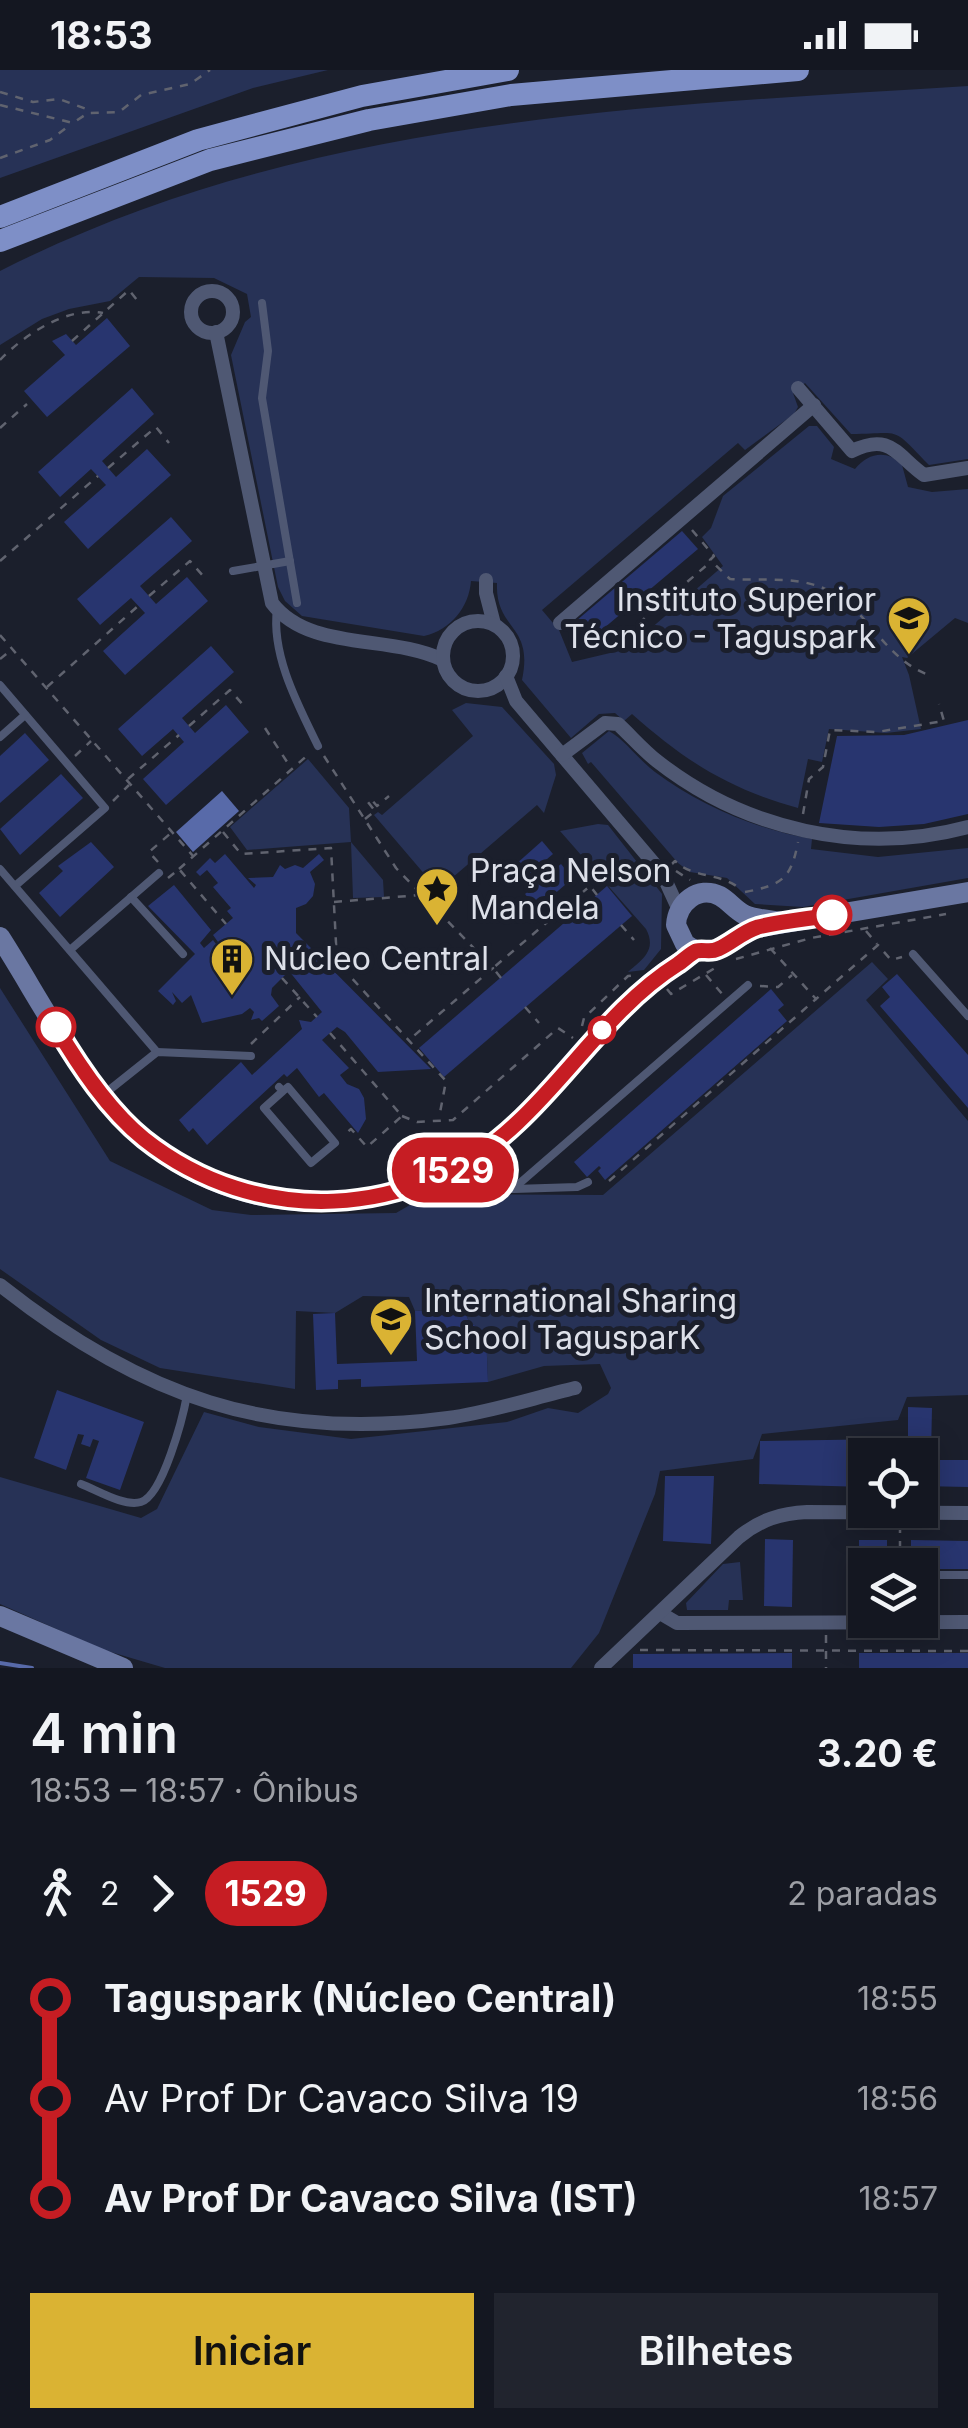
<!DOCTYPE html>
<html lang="pt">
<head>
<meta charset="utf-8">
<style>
	:root { --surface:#141721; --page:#21242e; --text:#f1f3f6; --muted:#9d9fa5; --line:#33363f; --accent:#dab333 }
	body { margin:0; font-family:Inter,sans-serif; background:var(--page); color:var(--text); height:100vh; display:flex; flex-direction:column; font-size:38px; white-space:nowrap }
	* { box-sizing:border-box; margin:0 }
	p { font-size:32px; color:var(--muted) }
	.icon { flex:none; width:55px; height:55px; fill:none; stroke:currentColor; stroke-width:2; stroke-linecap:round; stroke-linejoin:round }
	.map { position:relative; height:1598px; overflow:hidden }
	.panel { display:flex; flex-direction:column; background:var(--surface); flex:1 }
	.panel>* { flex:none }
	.badge { padding:0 20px; border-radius:32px; font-size:35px; line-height:65px }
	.tools { position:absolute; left:848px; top:1368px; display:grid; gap:20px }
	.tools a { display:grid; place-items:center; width:90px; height:90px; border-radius:0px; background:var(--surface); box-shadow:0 5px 25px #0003,0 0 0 2px var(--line); font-size:50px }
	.map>.badge { position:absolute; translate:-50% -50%; box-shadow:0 0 0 5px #fff }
	.legs { display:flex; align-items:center; gap:15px; height:110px; padding:0 30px; font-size:32px }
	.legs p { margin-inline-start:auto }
	.head { display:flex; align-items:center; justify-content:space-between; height:170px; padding:0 30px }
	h1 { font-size:55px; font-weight:600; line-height:75px }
	.primary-button { display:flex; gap:20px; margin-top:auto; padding:20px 30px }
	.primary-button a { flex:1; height:115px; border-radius:0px; background:var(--accent); color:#111; font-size:40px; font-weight:600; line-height:115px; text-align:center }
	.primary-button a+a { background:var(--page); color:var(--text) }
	ul { padding:0 30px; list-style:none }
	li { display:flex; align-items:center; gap:35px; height:100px; font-size:38px }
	li i { display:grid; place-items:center; width:15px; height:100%; margin:0 12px; background:currentColor }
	li i::after { content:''; width:25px; height:25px; margin:-12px; border:8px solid; border-radius:50%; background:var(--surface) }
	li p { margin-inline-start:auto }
	li:first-child i { background:linear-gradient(#0000 50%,currentColor 0) }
	li:last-child i { background:linear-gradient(currentColor 50%,#0000 0) }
	.status { display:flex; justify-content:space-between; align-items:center; height:70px; padding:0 50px; background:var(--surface); direction:ltr }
	.status svg { height:28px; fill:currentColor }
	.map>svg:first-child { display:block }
</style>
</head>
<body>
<div class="status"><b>18:53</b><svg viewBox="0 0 49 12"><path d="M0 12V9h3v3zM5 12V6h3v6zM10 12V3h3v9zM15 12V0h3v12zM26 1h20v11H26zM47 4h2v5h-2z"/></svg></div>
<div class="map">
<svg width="968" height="1598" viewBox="0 0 968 1598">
	<rect width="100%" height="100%" fill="#1b1f2c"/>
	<!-- green -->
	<g fill="#273256">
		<path d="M0,0H328L253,18L0,108Z"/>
		<path d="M968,16V389L929,395C891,356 904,363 851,364L805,313L793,323L798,337L794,344L745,380L738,373L542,540L559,560L572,592L627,579L723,496L702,467L711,458L723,426L809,356H817L834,377L831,389L855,399C868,383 887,379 902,395L908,417L932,422L968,419V553L955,548L907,588L902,587L909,605L921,659L886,663L829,659L822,692L808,689L798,738C729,719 685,691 632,644L624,651L615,643L599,644L571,668L522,610C534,553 495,561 497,513L471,511C469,537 451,560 424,566L302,546L285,531L278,517L231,285L245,252L251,247L247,224L214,208L139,207L110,231L69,239L42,249L0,275V201C303,47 636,37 968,16Z"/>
		<path d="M466,633L502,637L554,694L556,705L544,743L537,735L438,820L374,745L378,742L382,745L473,666L452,640Z"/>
		<path d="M609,661C625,670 639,690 655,702C699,735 758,760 812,769L811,779L878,787L968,778V808L803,837L755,834L727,808L690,802L678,793L591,692L588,694L582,683Z"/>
		<path d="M308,689L349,738L351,772L383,810L384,827L353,828L351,772L247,780L230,757Z"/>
		<path d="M598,754L608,755L662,824L661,879L644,900L628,902C643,889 657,880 646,859L560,761Z"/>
		<path d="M872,892L888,909L866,930L968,1051V1325L907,1327L898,1350L762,1364L753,1389L660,1401L655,1424L599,1563L571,1598H165L104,1580L0,1534V1407L141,1448L157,1439L204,1342L259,1357L351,1369L507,1352L548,1338L578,1343L608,1324L611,1318L600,1294L544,1296L488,1312L486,1262L469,1252L464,1239L415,1241L409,1227L363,1226L335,1243L296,1241L295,1319L160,1298L101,1270L0,1199V918L110,1091L212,1140L251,1145L396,1143L429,1124L603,1125Z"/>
		<path d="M740,1492L743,1530H729L728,1540H687L686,1533L723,1494Z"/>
	</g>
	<!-- water -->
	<path fill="#586aa9" d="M222,721L239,741L193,782L176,762Z"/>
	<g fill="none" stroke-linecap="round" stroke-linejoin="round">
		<!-- stream -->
		<path stroke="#586aa9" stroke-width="4" d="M0,1593L32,1598"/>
	</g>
	<!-- building -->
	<g fill="#28356f">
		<path d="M107,248L130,276L47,347L24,321L65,285L52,271L66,264L76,275Z"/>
		<path d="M132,318L154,344L102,391L116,407L147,379L171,405L88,479L64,452L106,415L91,399L60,427L38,402Z"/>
		<path d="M171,447L192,471L140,516L156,534L187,507L208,531L125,605L103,581L145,543L131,528L100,555L77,529Z"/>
		<path d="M682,461L698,479L591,569L576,551Z"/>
		<path d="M211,576L234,602L182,648L195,663L226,635L249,662L166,735L143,709L184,672L173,659L142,686L118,659Z"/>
		<path d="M968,650V744L924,754L879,757L819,753L837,666L904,665Z"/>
		<path d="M25,663L49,690L0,733V686Z"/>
		<path d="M61,704L83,728L20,785L0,759Z"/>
		<path d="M542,771L553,784L516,815L506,803Z"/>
		<path d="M91,772L114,797L60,847L39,823L63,801L58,796Z"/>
		<path d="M225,784L254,818L256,815L248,808L273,807L280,795L285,799L295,795L303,798L319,784L324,790L310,802L315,814L313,826L306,834L296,838V863L431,999L378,1002L345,962L337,957L330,963L322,970L349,998L340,1005L347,1014L359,1019L364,1028L366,1049L358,1063L324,1023L319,1027L297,998L287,1007L284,1004L207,1075L193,1058L189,1062L179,1050L241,992L252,1005L302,959L299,950L311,952L322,942L289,901L272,918L271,925L279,936L262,951L259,948L251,950L254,942L250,938L242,944L202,953L191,925L182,933L172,922L176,931L173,935L158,921L195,884L148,836L174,815L211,860L200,873L204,878L213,870L216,874L218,872L213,865L233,848L227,841L231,838L213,817L218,813L207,800L200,806L196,802L210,788L215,793Z"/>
		<path d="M561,794L573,808L537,839L525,824Z"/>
		<path d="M607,816L632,846L444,1007L419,978Z"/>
		<path d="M897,904L968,985V1038L880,936L890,927L882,917Z"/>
		<path d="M771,919L784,935L778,940L787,951L605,1110L598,1101L601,1098L599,1096L587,1107L574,1092Z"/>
		<path d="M464,1239L469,1252L486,1262L488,1312L361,1317V1309L338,1310V1319L316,1320L313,1244L335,1243L337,1294L417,1291L415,1241Z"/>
		<path d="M57,1320L144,1352L120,1420L86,1408L99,1371L93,1369L90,1377L81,1374L84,1365L78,1364L66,1400L34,1388Z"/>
		<path d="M908,1337L932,1338L931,1385L935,1390H968V1417L920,1416V1385H908Z"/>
		<path d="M890,1369L889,1385H865V1417L759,1414L760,1371Z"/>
		<path d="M665,1406H714L711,1474L663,1471Z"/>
		<path d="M765,1469L793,1470L792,1537L764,1536Z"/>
		<path d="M859,1470H887V1495H865V1540H859Z"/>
		<path d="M911,1470L968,1471V1499H920V1495H911Z"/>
		<path d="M792,1583V1598H633V1584Z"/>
		<rect x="859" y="1583" width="109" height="15"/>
	</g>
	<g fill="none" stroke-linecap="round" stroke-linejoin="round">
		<!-- path -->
		<g stroke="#60636f" stroke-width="2.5" stroke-dasharray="8 8" stroke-linecap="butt">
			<path d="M0,22L33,32L59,29L89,40"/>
			<path d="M0,35L73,53L88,43L119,42L141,25L190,14L210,0"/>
			<path d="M0,88L50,70L70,55"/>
			<path d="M72,271L129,220L141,235"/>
			<path d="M0,290C24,265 67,236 103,243"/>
			<path d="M0,358L27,334"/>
			<path d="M108,398L156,357L169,373"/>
			<path d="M692,460L714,486L710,490L730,509C761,511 795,506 823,518C870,538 881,588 931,606"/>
			<path d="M0,491L98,406"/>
			<path d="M149,526L190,491L204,507"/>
			<path d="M572,557L584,572L619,570L707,495"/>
			<path d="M0,565L193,786"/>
			<path d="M0,589L11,580"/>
			<path d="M47,617L138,536"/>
			<path d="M189,656L230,620L245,637"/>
			<path d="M265,658L291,698"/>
			<path d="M75,686L91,671"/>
			<path d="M324,686L396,798L493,898L409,970"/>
			<path d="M128,709L179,665"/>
			<path d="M113,731L129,715"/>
			<path d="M803,744L809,709L823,697L830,660L877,662L944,651L939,634"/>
			<path d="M365,749L375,741L368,732L371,729L377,736L389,726"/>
			<path d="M223,762L241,784L331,778L337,892L446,1011L439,1048"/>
			<path d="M158,792L149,782L171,763"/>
			<path d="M671,795L675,791C694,809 719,802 739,818"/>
			<path d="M179,799L310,683"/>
			<path d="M676,801L690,810"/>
			<path d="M168,808L179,799L226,854"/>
			<path d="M745,822C782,815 791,809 798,772"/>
			<path d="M334,832L421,825"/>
			<path d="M621,855L634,870"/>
			<path d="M866,861L877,874"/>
			<path d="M770,878L816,929L878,875L891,890L902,887"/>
			<path d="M736,889L811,868L946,844"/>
			<path d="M706,905L723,925"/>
			<path d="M282,908L317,947"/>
			<path d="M501,908L493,898L590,816L597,825"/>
			<path d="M760,916L778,917L792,905"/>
			<path d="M667,919L671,924L715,898"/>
			<path d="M525,937L539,953"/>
			<path d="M582,956L584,948L628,906L636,905"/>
			<path d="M330,963L402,1046L367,1077L351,1059L344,1065"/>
			<path d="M251,974L300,927"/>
			<path d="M402,1046L417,1052L453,1050L558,958L573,968"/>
			<path d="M609,1111L816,929"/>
			<path d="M900,1495V1455"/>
			<path d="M826,1565V1598"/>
			<path d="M640,1580L968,1581"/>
		</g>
		<!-- lane -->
		<g stroke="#4f5873" stroke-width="8">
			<path d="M262,233L268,281L262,328L297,533"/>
			<path d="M233,501L290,491"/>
			<path d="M277,539C271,585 298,635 318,676"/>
			<path d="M0,615L105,738L15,816"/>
			<path d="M0,667L25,645"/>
			<path d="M0,799L157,982"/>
			<path d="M131,827L183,884"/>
			<path d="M70,880L159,803"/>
			<path d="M913,884L968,946"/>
			<path d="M279,1017L283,1021L288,1017L335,1073L311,1093L264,1038L283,1021"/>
			<path d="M103,1025L157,982L251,986"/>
			<path d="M459,1097L476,1117L513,1119L748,915"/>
			<path d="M514,1119L577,1117L588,1112"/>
			<path d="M81,1414C97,1420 124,1437 141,1432C163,1425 183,1347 187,1325"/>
			<path d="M920,1505H968"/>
		</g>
		<!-- street -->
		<g stroke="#4f5873" stroke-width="14">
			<circle cx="212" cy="242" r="21"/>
			<path d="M216,262L272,533C309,582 390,564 443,590"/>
			<path d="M798,318L852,381C891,362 897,386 924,405L968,398"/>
			<path d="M486,510V523L494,554"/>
			<circle cx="478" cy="586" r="35"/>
			<path d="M560,553L814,335"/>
			<path d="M506,606L516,631L662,803L679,840"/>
			<path d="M562,685L605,653L618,654C631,666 643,680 657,691C745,760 860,786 968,757"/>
			<path d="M0,1215C140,1326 269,1372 448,1348C491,1342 533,1328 575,1318"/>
			<path d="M660,1543L677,1553L968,1552"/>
			<path d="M601,1598L739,1467C760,1450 781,1443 807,1442L968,1443"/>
		</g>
		<!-- secondary -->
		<g stroke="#6a77a2" stroke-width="20">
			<path d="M784,852C771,850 757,850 745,845C735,840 729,831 720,826C698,815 677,833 676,855L685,874L696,881H714L755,858L968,822"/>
			<path d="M0,867C39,928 73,997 124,1050C219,1149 377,1158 486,1079C532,1046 564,998 603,959C620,941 639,921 658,907C671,897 684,890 696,881"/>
			<path d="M0,1546L123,1598"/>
		</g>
		<!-- primary -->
		<g stroke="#7e8fc7" stroke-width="22">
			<path d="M0,147L198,70L362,26L508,0"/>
			<path d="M0,171L210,90L369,50L511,25L798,0"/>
		</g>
	</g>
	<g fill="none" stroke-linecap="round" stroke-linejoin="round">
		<!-- line-1 casing -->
		<g stroke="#fff" stroke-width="22">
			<path id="line-1" d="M56,957C79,996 108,1040 144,1069C256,1158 414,1151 517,1053C572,1002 613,935 678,894C683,891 691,883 696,881C704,879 710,883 718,879C732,873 742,862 758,857C782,851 807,849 832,845"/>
		</g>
		<!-- line-1 -->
		<use href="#line-1" stroke="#c61d23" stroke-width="15"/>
	</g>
	<!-- icons -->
	<defs>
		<g id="university-pin" transform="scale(2.25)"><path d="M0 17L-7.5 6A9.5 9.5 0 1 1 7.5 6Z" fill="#dab333" stroke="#1b1f2c"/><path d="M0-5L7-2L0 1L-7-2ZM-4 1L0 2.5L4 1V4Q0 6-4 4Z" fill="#111"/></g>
		<g id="sight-pin" transform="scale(2.25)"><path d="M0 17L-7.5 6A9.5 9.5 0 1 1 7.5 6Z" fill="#dab333" stroke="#1b1f2c"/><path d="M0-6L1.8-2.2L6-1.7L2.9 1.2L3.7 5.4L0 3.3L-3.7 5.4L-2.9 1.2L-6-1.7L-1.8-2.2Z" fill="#111"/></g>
		<g id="building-pin" transform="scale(2.25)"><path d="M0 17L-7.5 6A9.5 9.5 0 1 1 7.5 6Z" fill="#dab333" stroke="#1b1f2c"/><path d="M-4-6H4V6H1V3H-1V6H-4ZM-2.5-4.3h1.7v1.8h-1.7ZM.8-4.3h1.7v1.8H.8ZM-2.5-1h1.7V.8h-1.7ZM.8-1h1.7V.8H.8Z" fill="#111"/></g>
		<g id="school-pin" transform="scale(2.25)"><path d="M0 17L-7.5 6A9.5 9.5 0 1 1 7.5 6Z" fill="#dab333" stroke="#1b1f2c"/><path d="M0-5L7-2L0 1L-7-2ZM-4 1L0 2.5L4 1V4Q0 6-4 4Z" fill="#111"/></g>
	</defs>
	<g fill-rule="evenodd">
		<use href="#university-pin" x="909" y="548"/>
		<use href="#sight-pin" x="437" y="819"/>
		<use href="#building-pin" x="232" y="889"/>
		<use href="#school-pin" x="391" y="1249"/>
	</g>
	<!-- markers -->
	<g fill="#fff" stroke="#c61d23" stroke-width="5">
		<circle cx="832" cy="845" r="18"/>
		<circle cx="56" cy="957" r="18"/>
		<circle cx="602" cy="960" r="12"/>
	</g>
	<g text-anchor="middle" stroke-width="10" stroke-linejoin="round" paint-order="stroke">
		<!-- poi labels -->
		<g font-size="32" fill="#dde0e9" stroke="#1b1f2c" text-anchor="start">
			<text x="876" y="541" text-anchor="end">Instituto Superior<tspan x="876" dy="37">Técnico - Taguspark</tspan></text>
			<text x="470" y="812">Praça Nelson<tspan x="470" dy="37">Mandela</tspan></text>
			<text x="264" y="900">Núcleo Central</text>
			<text x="424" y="1242">International Sharing<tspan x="424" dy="37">School TagusparK</tspan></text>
		</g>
	</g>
</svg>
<div class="tools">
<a><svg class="icon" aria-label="locate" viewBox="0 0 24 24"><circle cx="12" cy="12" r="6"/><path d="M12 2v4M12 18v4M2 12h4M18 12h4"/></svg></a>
<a><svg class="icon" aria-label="layers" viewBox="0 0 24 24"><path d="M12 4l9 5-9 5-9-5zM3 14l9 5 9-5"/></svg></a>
</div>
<b class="badge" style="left:453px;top:1100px;background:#c61d23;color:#fff">1529</b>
</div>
<section class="panel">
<div class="head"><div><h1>4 min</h1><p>18:53 – 18:57 · Ônibus</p></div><b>3.20 €</b></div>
<div class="legs"><svg class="icon" aria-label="walk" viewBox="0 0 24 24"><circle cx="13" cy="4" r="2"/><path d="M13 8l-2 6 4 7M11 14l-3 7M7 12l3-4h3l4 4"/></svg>2<svg class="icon" aria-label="forward" viewBox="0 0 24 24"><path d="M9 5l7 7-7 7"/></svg><b class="badge" style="background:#c61d23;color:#fff">1529</b><p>2 paradas</p></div>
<ul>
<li><i style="color:#c61d23"></i><b>Taguspark (Núcleo Central)</b><p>18:55</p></li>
<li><i style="color:#c61d23"></i><span>Av Prof Dr Cavaco Silva 19</span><p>18:56</p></li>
<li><i style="color:#c61d23"></i><b>Av Prof Dr Cavaco Silva (IST)</b><p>18:57</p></li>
</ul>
<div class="primary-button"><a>Iniciar</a><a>Bilhetes</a></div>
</section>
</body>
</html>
